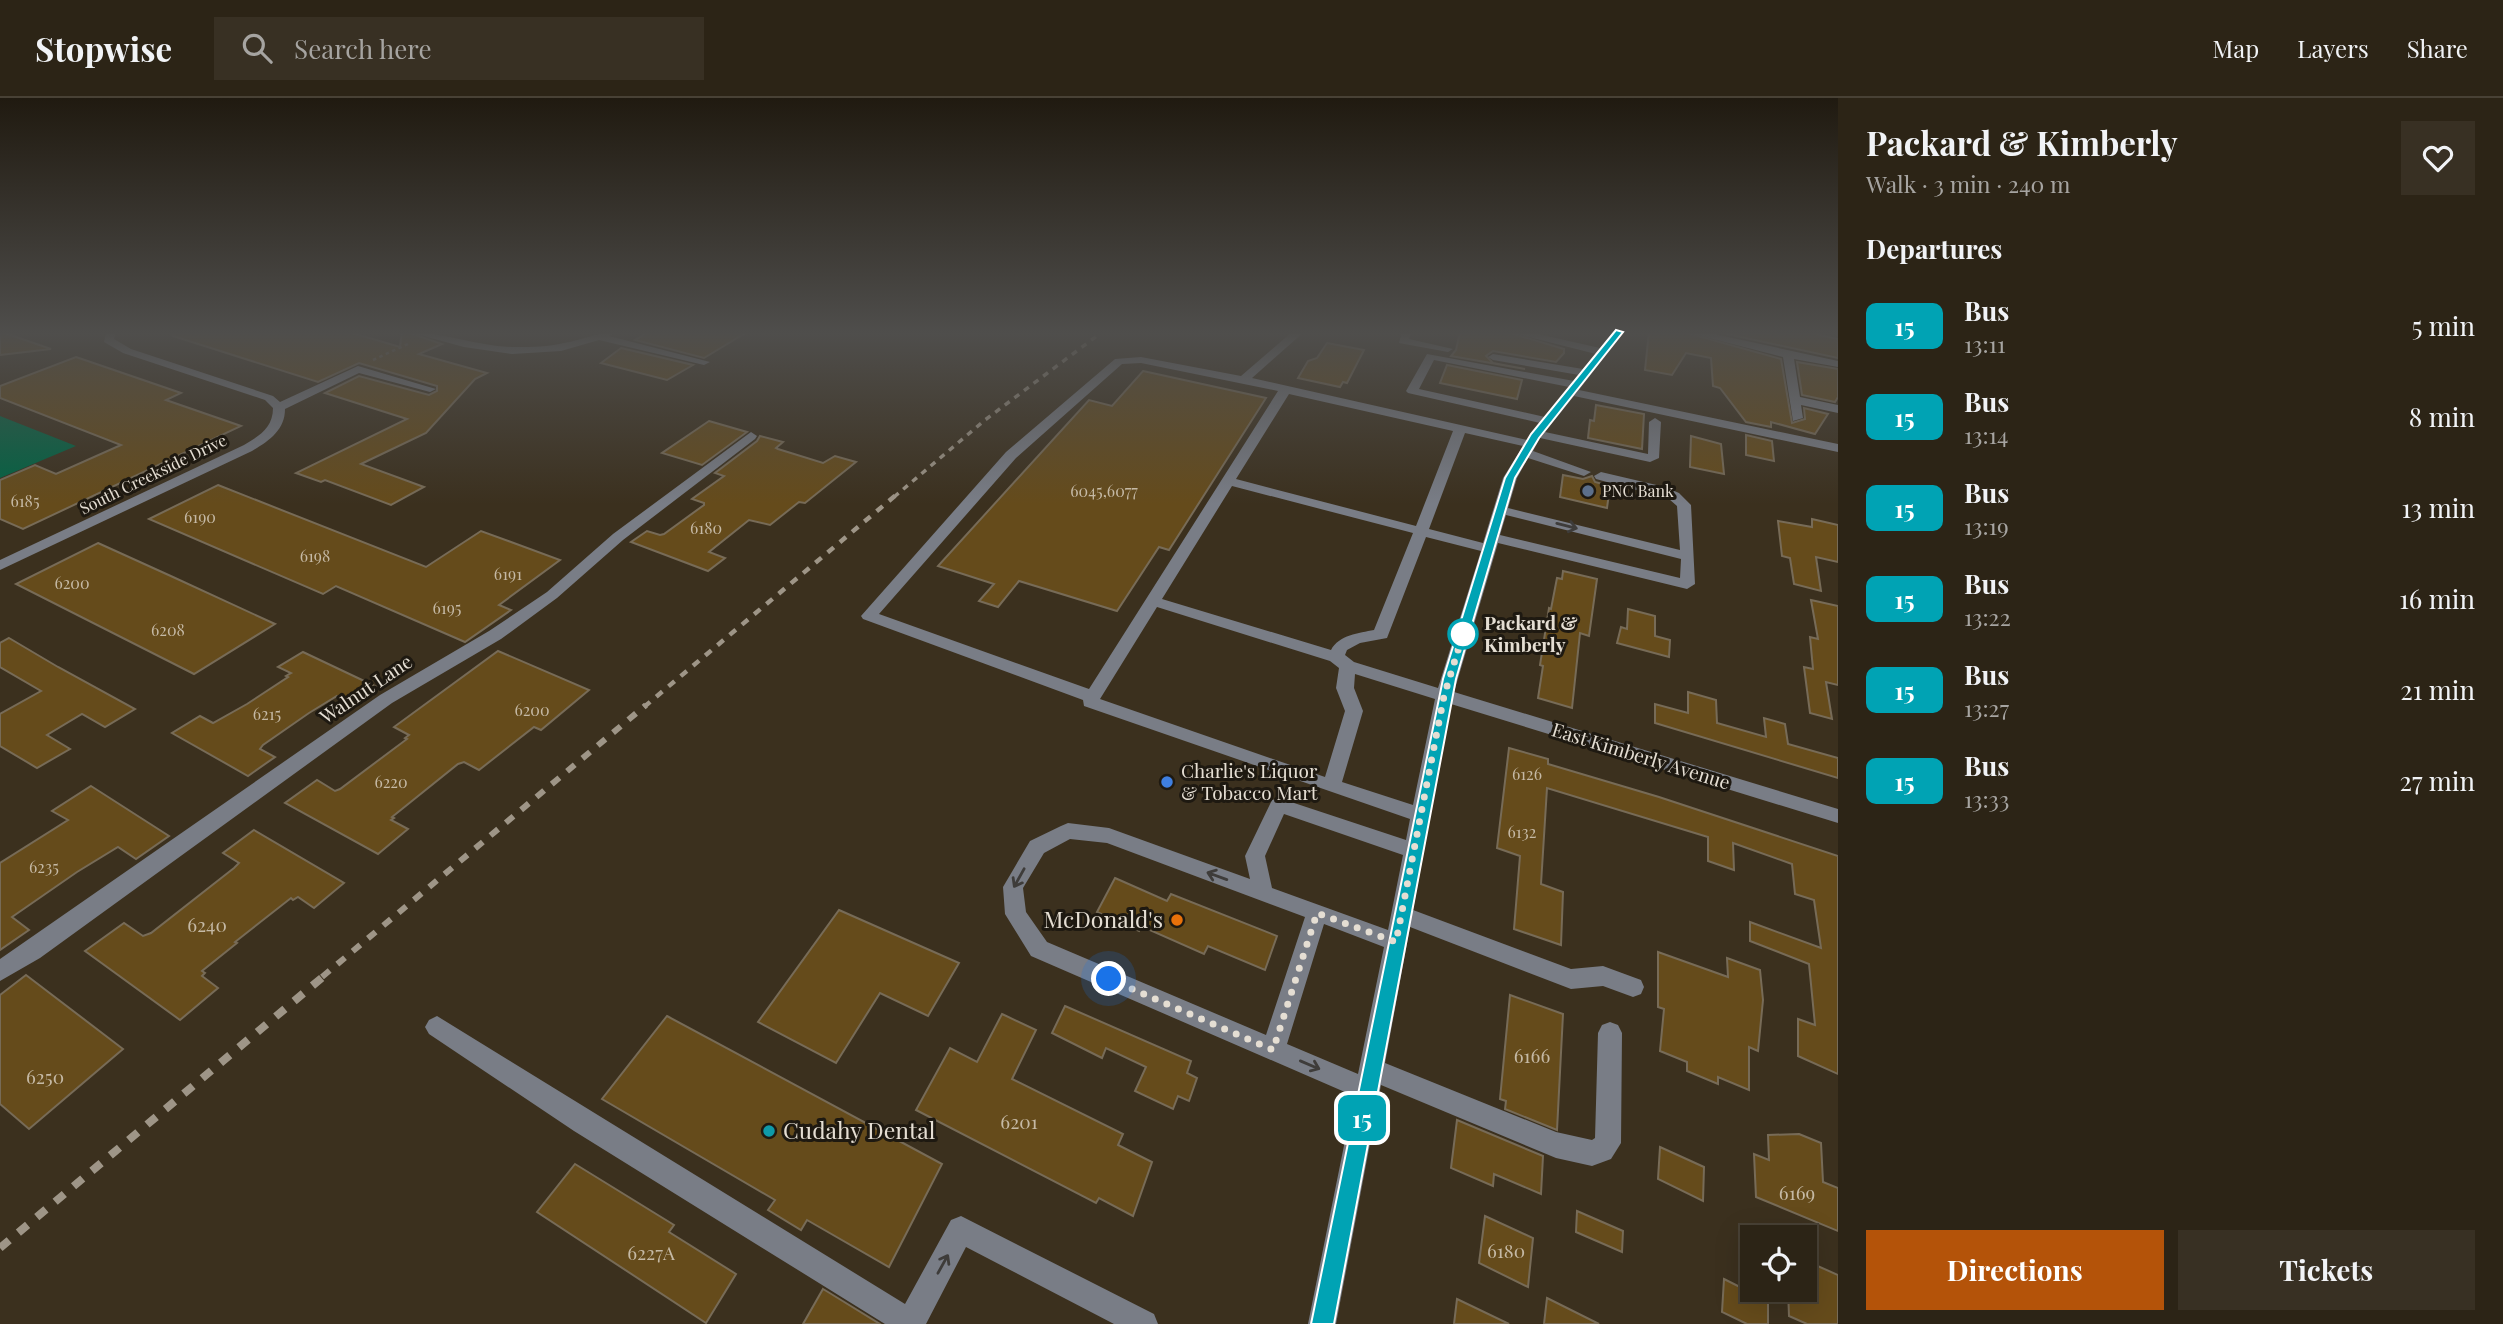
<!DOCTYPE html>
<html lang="en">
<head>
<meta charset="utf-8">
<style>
	:root { --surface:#2c2416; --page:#383023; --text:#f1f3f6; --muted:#a6a4a1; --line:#484135; --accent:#b45309 }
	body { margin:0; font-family:"Playfair Display",serif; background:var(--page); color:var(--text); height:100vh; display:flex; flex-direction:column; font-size:26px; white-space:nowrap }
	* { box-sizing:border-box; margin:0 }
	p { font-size:23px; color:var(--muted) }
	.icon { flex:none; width:38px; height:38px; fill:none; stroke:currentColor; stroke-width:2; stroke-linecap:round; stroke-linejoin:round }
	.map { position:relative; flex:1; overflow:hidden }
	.side { display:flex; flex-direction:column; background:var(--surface); width:665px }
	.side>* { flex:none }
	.badge { padding:0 14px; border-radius:10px; font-size:24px; line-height:46px }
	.controls { position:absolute; left:1740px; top:1127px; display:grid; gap:14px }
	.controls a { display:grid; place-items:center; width:77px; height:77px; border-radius:0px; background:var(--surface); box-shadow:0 7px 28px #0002,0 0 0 2px var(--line); font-size:35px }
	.you { position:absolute; width:35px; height:35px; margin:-18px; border:5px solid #fff; border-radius:50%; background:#1a73e8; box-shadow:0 0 0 10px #1a73e833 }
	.map>.badge { position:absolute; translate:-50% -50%; box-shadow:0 0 0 4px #fff }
	h2 { padding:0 28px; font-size:26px; line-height:63px }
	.round { display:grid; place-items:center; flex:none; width:74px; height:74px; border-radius:0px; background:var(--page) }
	.summary { display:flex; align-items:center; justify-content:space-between; height:119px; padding:0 28px }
	h1 { font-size:33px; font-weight:700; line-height:52px }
	.cta { display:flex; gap:14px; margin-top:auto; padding:14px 28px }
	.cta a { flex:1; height:80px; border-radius:0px; background:var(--accent); color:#fff; font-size:28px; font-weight:700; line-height:80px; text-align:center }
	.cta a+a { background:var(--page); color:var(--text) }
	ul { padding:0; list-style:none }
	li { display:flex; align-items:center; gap:21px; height:91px; padding:0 28px }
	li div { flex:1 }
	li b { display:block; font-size:26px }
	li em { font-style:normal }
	li .badge { min-width:77px; font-weight:700; text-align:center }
	header { display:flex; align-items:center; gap:42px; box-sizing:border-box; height:98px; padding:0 35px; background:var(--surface); border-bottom:2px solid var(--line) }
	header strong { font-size:33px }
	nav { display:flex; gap:38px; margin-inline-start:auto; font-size:24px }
	.search { width:490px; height:63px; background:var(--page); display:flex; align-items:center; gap:18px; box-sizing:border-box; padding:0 24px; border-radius:0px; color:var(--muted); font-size:26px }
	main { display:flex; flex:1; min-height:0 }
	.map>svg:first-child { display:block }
</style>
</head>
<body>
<header>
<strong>Stopwise</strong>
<div class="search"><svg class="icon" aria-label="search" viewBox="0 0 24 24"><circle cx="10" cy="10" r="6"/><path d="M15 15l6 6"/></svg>Search here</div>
<nav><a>Map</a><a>Layers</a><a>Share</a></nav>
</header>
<main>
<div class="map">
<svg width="1838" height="1226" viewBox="0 0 1838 1226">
	<rect width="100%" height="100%" fill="#3b301e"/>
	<!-- green -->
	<path fill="#006343" d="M0,318L76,348L0,380Z"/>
	<!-- building -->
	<g fill="#654b1b" stroke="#776b57" stroke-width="2">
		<path d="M0,234H2L51,251L0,257Z"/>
		<path d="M173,234H349L400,249L402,234H407L442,246L419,256L487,275L475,281L426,335L361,366L424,389L391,407L325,382L321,384L296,375L407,321L325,295L359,278L429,297L437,293V288L359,265L318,284L173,238Z"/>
		<path d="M649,234H747L704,260L635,242Z"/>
		<path d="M1460,234H1507L1564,251V255L1556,264L1493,253L1486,258L1493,265L1525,271L1451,258L1456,252Z"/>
		<path d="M1649,234H1684L1781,261L1792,325L1805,321L1804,310L1828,316L1815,336L1771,324V329L1746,324L1720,290L1713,288L1711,260L1686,255L1672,277L1645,272Z"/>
		<path d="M1718,234H1818L1819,237L1838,241V260Z"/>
		<path d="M1327,245L1364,252L1347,285L1343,284L1340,289L1298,280L1308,263L1317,260Z"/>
		<path d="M621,250L693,267L667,282L601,265Z"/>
		<path d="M76,259L181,295L166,302L241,328L23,431L0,421V382L35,367L56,376L121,347L0,300V288Z"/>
		<path d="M1797,264L1838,271V299L1835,304L1802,297Z"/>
		<path d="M1447,267L1522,282L1517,301L1440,285Z"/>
		<path d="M1143,273L1266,300L1169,452L1159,449L1117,513L1019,483L998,509L979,503L994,486L938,468L1089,302L1112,308Z"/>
		<path d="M1596,307L1644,316L1642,351L1588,340L1590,322L1594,323Z"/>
		<path d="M709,323L747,334L702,367L662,355Z"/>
		<path d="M1746,337L1772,343L1774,363L1746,357Z"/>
		<path d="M760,338L783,344L776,350L778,351L823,365L835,358L856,364L805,405L799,404L770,427L749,422L709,454L725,460L708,473L631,444L647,433L660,437L664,436L704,407V405L692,401L724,378L715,375L757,343Z"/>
		<path d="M1691,338L1721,346L1724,376L1690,369Z"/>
		<path d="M1563,377L1583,381L1592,378L1595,384L1610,388L1607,410L1560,399Z"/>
		<path d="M218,387L426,469L481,433L560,462L499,507L511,512L465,544L336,488L323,496L149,421Z"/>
		<path d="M1812,421L1838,427V464L1816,459L1821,493L1794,486L1790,460L1782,458L1778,423L1812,429Z"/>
		<path d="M98,445L173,479L275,526L194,576L16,486Z"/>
		<path d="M1563,473L1597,481L1589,538L1580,535L1572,610L1538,600L1543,568L1540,567L1549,510L1551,511L1557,480L1562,481Z"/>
		<path d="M1811,502L1838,508V587L1826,584L1832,621L1810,615L1804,569L1813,571L1810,539L1818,541Z"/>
		<path d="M1628,511L1655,518V538L1670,542L1669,559L1617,545L1621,529L1627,531Z"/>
		<path d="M9,540L58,569L135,611L105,629L82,616L47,637L70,651L37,670L0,648V616L41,593L0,569V545Z"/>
		<path d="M498,553L589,592L541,632L534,629L479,672L464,664L458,666L392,719L394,720L391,722L408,731L378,756L285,705L317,682L335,693L340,691L407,641L405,640L409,637L394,629Z"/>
		<path d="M303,554L379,590L355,607L337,598L309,615L263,647L260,651L275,659L248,678L172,635L200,618L213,625L247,606L288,579L286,578L291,575L278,569Z"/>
		<path d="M1688,594L1716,602L1717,625L1766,639L1764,620L1785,626L1788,646L1838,660V680L1655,625V606L1688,615Z"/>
		<path d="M1509,650L1548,661V666L1659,699L1838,758V976L1798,958V921L1815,927L1809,866L1750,843V824L1821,850L1814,802L1795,796L1792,766L1733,745L1734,772L1708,763V739L1547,690L1541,786L1563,794L1561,847L1514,831L1520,758L1497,750Z"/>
		<path d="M91,688L169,738L136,761L118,749L77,774L12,819L29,832L0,852V765L68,722L52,713Z"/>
		<path d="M254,732L344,785L314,810L298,799L293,802L291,800L235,844L237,845L202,873L205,875L202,878L218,890L180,922L85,853L124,825L143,838L151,835L234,770L239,765L223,755Z"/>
		<path d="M1115,780L1167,803L1171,796L1277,838L1265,872L1208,848L1204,856L1141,828L1139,833L1097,814Z"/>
		<path d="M839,812L959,865L928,918L880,895L836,965L758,924Z"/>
		<path d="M1658,854L1728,879L1727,860L1760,872L1763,902L1758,953L1749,949V992L1718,979V986L1687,973V964L1660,953L1664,911L1658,909Z"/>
		<path d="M26,877L123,951L29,1031L0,1006V897Z"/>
		<path d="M1510,897L1563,916L1557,1032L1505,1011L1506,1003L1500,1001Z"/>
		<path d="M1065,908L1191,963L1187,975L1197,980L1189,1003L1178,998L1173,1011L1135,993L1146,969L1106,950L1102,960L1052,935Z"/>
		<path d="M1002,916L1036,932L1012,981L1123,1036L1118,1047L1152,1064L1133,1118L1099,1100L1096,1105L916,1012L950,950L977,964Z"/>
		<path d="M667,918L942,1066L889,1169L807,1122L801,1132L768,1112L775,1102L602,1001Z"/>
		<path d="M1457,1022L1543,1058L1541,1096L1494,1076L1493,1088L1451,1070Z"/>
		<path d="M1799,1036L1821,1045L1823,1084L1838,1090V1133L1756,1099L1754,1056L1769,1062L1768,1037Z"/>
		<path d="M1660,1049L1704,1069L1703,1103L1658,1081Z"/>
		<path d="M575,1066L674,1127L669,1134L736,1176L706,1225L537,1114Z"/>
		<path d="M1577,1113L1623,1133L1622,1154L1576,1134Z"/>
		<path d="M1485,1118L1533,1140L1528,1189L1479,1165Z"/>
		<path d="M1804,1162L1838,1177V1226H1807L1789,1218L1788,1192H1804Z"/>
		<path d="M1724,1181L1768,1203V1226H1747L1722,1214Z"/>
		<path d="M823,1191L828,1194L880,1226H803Z"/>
		<path d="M1547,1200L1599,1226H1544Z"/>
		<path d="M1457,1201L1509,1226H1454Z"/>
	</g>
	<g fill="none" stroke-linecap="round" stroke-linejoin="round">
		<!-- path -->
		<path stroke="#756b5c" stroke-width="2.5" stroke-dasharray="3.5 3.5" stroke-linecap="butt" d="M373,262L410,245"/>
		<!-- minor -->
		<g fill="#797d86" fill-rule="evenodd">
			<path d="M106,234H116L114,241L131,251L273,298L280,304L358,268L436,291L430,294L359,275L285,311C285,332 269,343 252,353L0,472V462L244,347C259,338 273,330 273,310L265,302L123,255L104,244Z"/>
			<path d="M409,234C445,234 479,249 515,249C532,249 548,249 564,245C582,242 598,234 616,234L609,238L710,264L704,267L599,242L561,253L512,256L464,249Z"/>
			<path d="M1292,234H1304L1252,280L1527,342L1540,325L1408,295L1406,293L1427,256L1574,283L1579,277L1493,262L1488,259L1493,256L1583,271L1596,256L1509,234H1529L1600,250L1613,234H1624L1579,292L1838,346V354L1574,298L1545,334L1648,356L1649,324L1655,320L1661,324L1659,360L1650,364L1540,340L1533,353L1591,374L1584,378L1528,360L1517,380L1508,410L1680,452L1677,408L1669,401L1596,381L1594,378L1601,374L1665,389L1679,395L1691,407L1695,486L1687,491L1498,445L1454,594L1838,711V725L1451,606L1413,812L1571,871L1603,868L1641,882L1644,889L1641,896L1633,899L1603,888L1571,891L1410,829L1385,965L1556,1034L1592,1042L1595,1040L1598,935L1602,927L1610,924L1618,927L1622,935L1621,1045L1611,1061L1592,1068L1556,1060L1381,987L1336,1226H1308L1354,998L1031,858L1005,816L1003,789L1030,743L1061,728L1068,725L1109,730L1250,781L1245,758L1272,702L1279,700L1406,742L1410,721L1084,608L1083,602L863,521L861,518L1006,354L1115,261L1141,259L1241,278ZM1434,262L1569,289L1545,319L1419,291ZM1141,265L1278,293L1089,591L879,516L1016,360L1122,266ZM1289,296L1453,333L1416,428L1236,381ZM1465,335L1523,348L1503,380L1483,445L1429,431ZM1232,388L1413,435L1374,532C1359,535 1339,537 1331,552L1162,501ZM1506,417L1681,461L1680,480L1500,437ZM1426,439L1481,453L1438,590L1354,564L1345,557L1347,552L1360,545L1387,540ZM1157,509L1330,563L1339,570L1336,590L1345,613L1325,679L1100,601ZM1355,576L1435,601L1413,707L1342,684L1363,613L1354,590ZM1284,716L1403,757L1388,832L1272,790L1265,758ZM1070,741L1107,745L1305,819L1266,937L1047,844L1026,814L1023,790L1044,755ZM1324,826L1384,849L1358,976L1287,946Z"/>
			<path d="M1402,234H1412L1409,241L1453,251L1448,254L1399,245Z"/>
			<path d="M1686,234H1705L1838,263V269L1794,261L1800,299L1838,307V315L1801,307L1803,320L1793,323L1783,259Z"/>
			<path d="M751,334L757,338L755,341L623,442L557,500L501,541L392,605L40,860L0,883V861L380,597L489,533L547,494L613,436Z"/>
			<path d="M437,918L905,1206L951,1122L961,1118L1154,1216L1158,1226H1114L966,1149L926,1226H885L574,1033L429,936L425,929L429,922Z"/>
		</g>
		<!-- rail-far3 -->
		<path stroke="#9e9587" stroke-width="3.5" stroke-dasharray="6 6" stroke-linecap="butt" d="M894,399L985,322L1102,234"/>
		<!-- rail-far2 -->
		<path stroke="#9e9587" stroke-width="4.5" stroke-dasharray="8 8" stroke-linecap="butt" d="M644,609L896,397"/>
		<!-- rail-far1 -->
		<path stroke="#9e9587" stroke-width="6" stroke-dasharray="10 10" stroke-linecap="butt" d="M322,879L646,607"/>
		<!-- rail -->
		<path stroke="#9e9587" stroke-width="8" stroke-dasharray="12 12" stroke-linecap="butt" d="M0,1150L324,878"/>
	</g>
	<!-- one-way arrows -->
	<defs><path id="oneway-shaft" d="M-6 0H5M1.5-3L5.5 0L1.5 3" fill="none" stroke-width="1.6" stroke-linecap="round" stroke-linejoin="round" transform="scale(1.75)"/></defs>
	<g stroke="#3e3c3a">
		<use href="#oneway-shaft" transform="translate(1567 428) rotate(14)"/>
		<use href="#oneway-shaft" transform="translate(1217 778) rotate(-160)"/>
		<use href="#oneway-shaft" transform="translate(1019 780) rotate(119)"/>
		<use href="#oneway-shaft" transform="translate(1310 967) rotate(23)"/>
		<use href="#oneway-shaft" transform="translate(943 1166) rotate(-61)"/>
	</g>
	<!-- sky -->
	<linearGradient id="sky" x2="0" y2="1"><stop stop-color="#201a10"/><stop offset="0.58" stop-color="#4f4e4c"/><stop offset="1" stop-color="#4f4e4c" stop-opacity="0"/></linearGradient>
	<rect width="1838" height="406" fill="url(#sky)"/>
	<!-- line -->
	<path fill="#00a3b4" stroke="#fff" stroke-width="2" d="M1616,232L1623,234L1539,340L1515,380L1456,581L1334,1226H1311L1443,581L1505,380L1531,336Z"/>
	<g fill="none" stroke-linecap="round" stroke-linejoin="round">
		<!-- walk -->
		<path stroke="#e5ded3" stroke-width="7" stroke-dasharray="0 12.6" d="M1109,881L1273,952L1317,815L1396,844L1444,598L1465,529L1463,536"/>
	</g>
	<!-- markers -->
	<circle fill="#5c6f8a" stroke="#1e1911" stroke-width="2.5" cx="1588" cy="393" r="7"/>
	<circle fill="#fff" stroke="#00a3b4" stroke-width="3.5" cx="1463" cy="536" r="14"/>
	<circle fill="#3f7fe0" stroke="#1e1911" stroke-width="2.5" cx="1167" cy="684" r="7"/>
	<circle fill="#e8710a" stroke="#1e1911" stroke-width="2.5" cx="1177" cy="822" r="7"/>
	<circle fill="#0f9aa8" stroke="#1e1911" stroke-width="2.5" cx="769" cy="1033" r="7"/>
	<g text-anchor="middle" stroke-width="6" stroke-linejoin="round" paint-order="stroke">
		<!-- far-street labels -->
		<g font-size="16" fill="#e5ded3" stroke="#1e1911">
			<text transform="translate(153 376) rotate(-26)" y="6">South Creekside Drive</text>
		</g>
		<!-- number labels -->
		<g font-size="16" fill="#c5b9a5">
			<text x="1104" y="399">6045,6077</text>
			<text x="25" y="409">6185</text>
			<text x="200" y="425">6190</text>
			<text x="706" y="436">6180</text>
			<text x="315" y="464">6198</text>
			<text x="508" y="482">6191</text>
			<text x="72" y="491">6200</text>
			<text x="447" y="516">6195</text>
			<text x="168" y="538">6208</text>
			<text x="532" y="618">6200</text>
			<text x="267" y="622">6215</text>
			<text x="1527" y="682">6126</text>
			<text x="391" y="690">6220</text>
			<text x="1522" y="740">6132</text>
			<text x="44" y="775">6235</text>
		</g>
		<!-- far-poi labels -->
		<g font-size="16" fill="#e5ded3" stroke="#1e1911" text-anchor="start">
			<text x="1602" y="399">PNC Bank</text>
		</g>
		<!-- stop labels -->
		<g font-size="19" font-weight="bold" fill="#e5ded3" stroke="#1e1911" text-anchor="start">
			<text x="1484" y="532">Packard &amp;<tspan x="1484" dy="22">Kimberly</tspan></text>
		</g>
		<!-- street labels -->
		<g font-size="19" fill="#e5ded3" stroke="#1e1911">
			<text transform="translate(366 591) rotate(-34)" y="7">Walnut Lane</text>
			<text transform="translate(1641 658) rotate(17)" y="7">East Kimberly Avenue</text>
		</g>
		<!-- poi labels -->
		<g font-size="19" fill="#e5ded3" stroke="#1e1911" text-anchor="start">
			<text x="1181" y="680">Charlie's Liquor<tspan x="1181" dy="22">&amp; Tobacco Mart</tspan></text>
		</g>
		<!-- near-number labels -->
		<g font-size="19" fill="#c5b9a5">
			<text x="207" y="834">6240</text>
			<text x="1532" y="965">6166</text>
			<text x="45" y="986">6250</text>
			<text x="1019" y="1031">6201</text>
			<text x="1797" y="1102">6169</text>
			<text x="1506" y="1160">6180</text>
			<text x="651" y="1162">6227A</text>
		</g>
		<!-- near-poi labels -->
		<g font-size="23" fill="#e5ded3" stroke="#1e1911" text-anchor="end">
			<text x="1163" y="830">McDonald's</text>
			<text x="783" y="1041" text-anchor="start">Cudahy Dental</text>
		</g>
	</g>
</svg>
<div class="controls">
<a><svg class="icon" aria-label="locate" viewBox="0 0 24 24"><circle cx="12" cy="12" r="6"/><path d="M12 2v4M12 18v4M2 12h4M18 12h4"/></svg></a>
</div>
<div class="you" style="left:1109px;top:881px"></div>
<b class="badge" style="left:1362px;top:1020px;background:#00a3b4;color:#fff">15</b>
</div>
<section class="side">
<div class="summary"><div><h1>Packard &amp; Kimberly</h1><p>Walk · 3 min · 240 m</p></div><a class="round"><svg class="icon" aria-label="heart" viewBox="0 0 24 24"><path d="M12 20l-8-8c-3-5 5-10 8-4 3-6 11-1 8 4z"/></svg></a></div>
<h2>Departures</h2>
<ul>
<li><span class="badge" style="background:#00a3b4;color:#fff">15</span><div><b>Bus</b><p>13:11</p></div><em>5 min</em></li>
<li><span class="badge" style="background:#00a3b4;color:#fff">15</span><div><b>Bus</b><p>13:14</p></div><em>8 min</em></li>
<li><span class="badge" style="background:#00a3b4;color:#fff">15</span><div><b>Bus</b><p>13:19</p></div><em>13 min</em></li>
<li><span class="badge" style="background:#00a3b4;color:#fff">15</span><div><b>Bus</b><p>13:22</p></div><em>16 min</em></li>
<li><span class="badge" style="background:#00a3b4;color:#fff">15</span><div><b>Bus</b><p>13:27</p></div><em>21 min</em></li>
<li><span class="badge" style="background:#00a3b4;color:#fff">15</span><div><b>Bus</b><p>13:33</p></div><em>27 min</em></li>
</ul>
<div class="cta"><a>Directions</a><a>Tickets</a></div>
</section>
</main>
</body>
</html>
